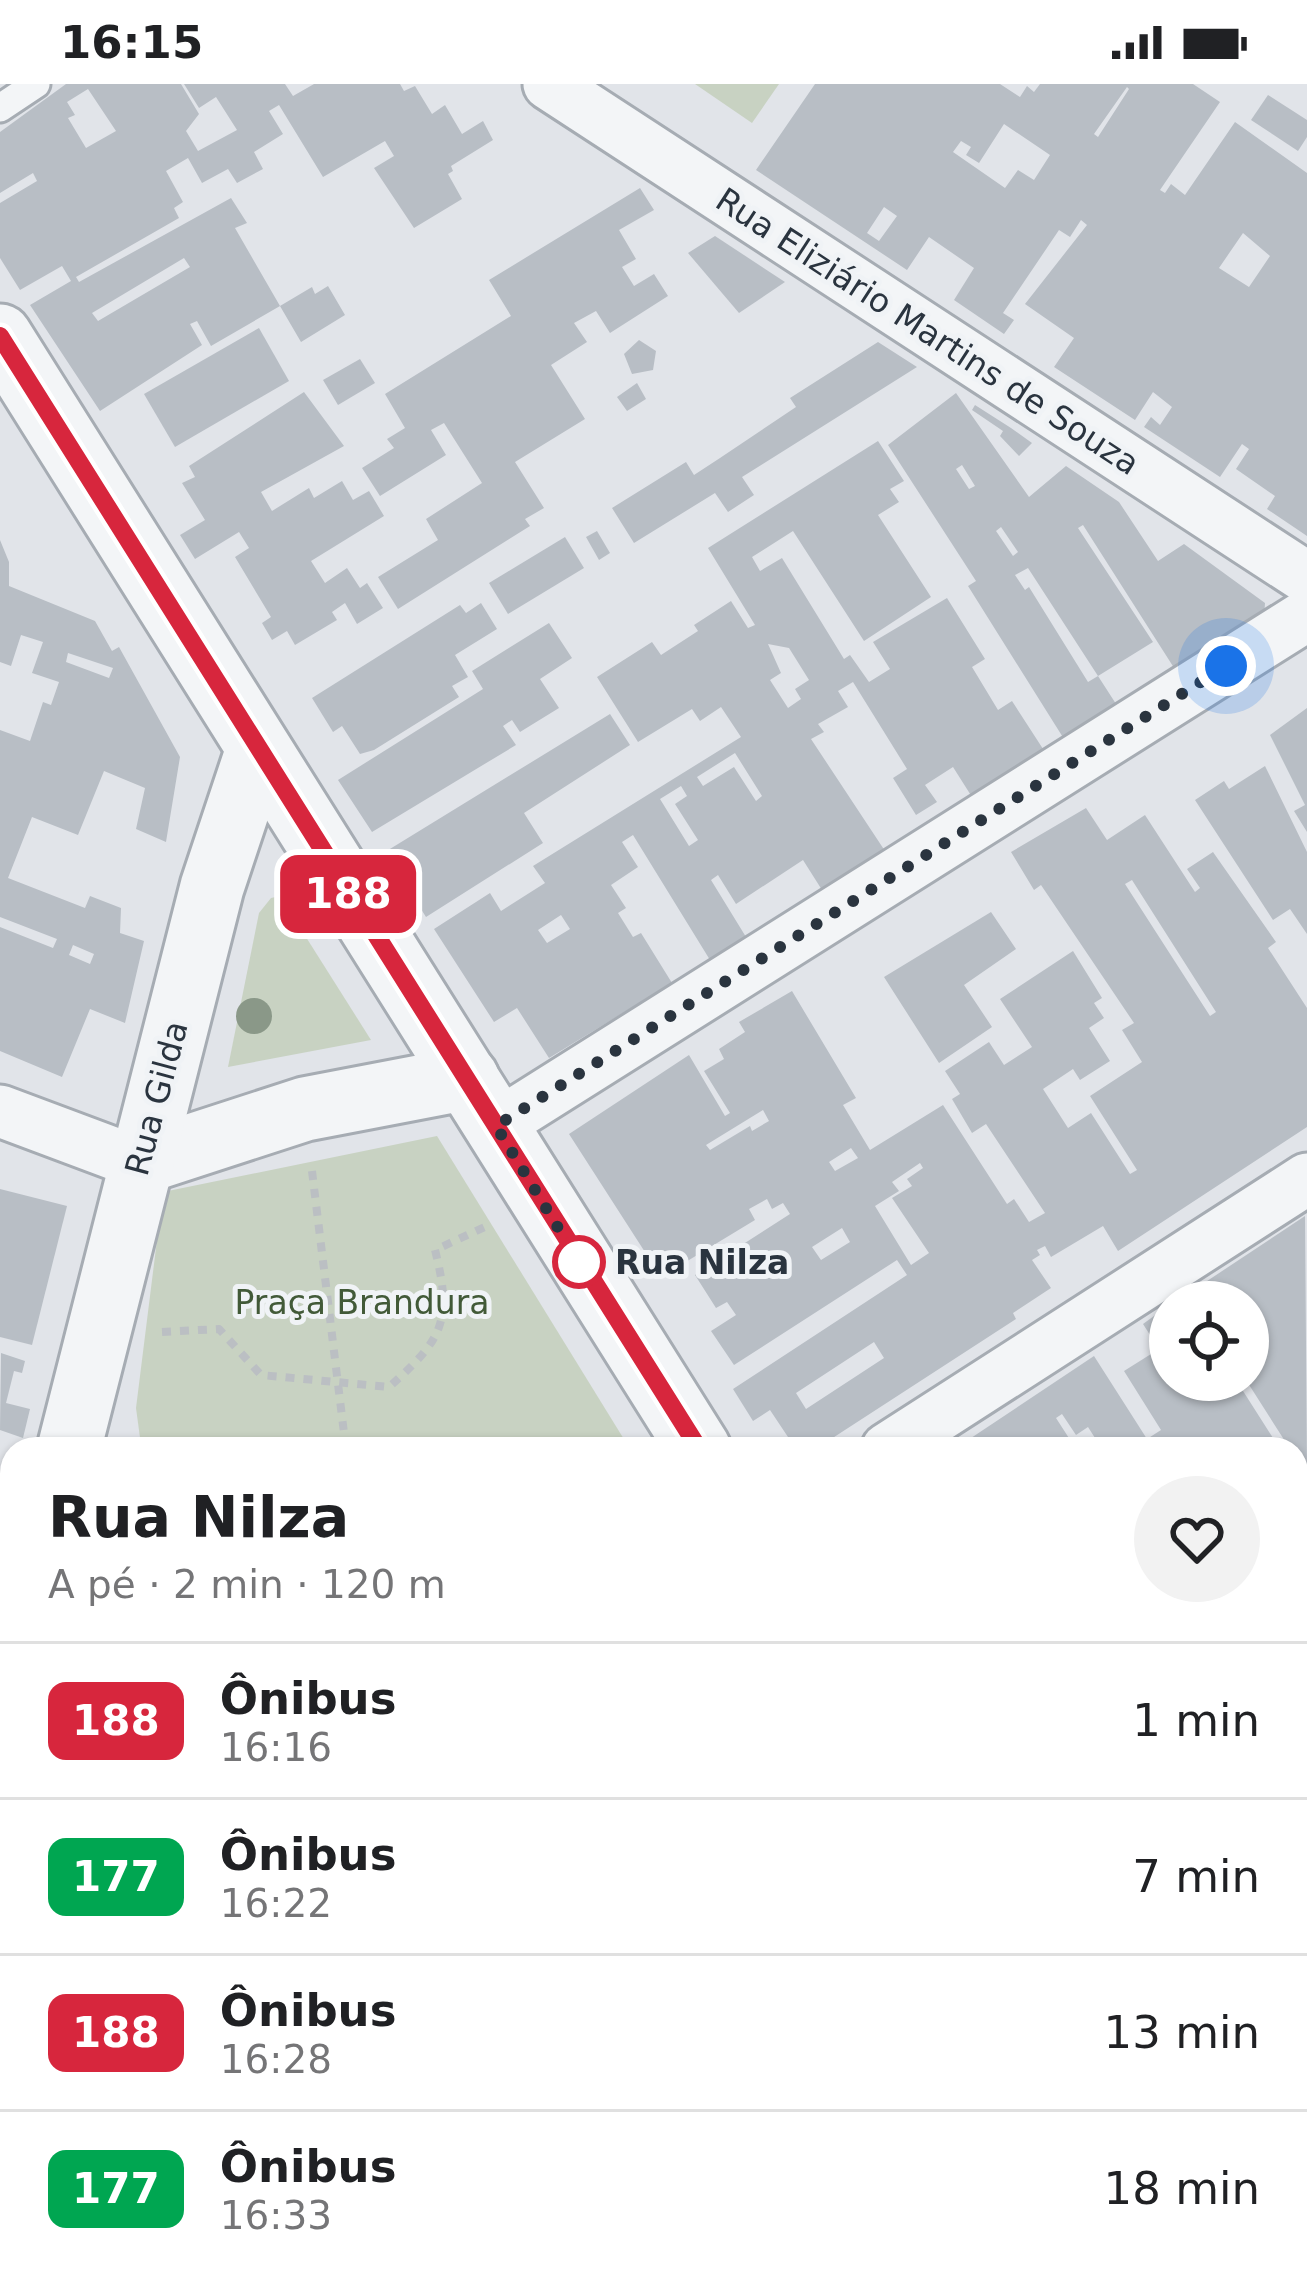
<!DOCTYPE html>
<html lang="pt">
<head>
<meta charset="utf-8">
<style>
	:root { --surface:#fff; --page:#f2f2f2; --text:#202124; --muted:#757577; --line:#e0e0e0 }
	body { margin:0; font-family:"DejaVu Sans",sans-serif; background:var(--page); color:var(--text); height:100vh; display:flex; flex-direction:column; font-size:45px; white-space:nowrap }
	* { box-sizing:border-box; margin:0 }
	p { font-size:39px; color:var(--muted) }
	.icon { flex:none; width:66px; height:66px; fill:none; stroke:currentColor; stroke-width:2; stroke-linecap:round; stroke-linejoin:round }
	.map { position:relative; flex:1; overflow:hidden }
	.details { position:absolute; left:0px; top:1353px; width:1308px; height:855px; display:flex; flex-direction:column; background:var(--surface); border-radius:36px 36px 0 0; box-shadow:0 3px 9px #0004 }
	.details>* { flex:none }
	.badge { padding:0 24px; border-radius:18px; font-size:42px; line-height:78px }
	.fabs { position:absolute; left:1149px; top:1197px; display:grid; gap:24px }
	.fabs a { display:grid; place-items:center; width:120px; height:120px; border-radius:50%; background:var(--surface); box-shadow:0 3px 9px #0004; font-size:60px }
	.you { position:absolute; width:60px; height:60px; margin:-30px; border:9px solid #fff; border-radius:50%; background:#1a73e8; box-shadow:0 0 0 18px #1a73e833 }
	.map>.badge { position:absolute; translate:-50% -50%; box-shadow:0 0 0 6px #fff }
	.round { display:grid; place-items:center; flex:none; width:126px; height:126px; border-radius:63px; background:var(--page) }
	.summary { display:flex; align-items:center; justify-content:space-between; height:204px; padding:0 48px }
	h1 { font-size:57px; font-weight:600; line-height:90px }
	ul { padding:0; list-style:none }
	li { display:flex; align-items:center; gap:36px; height:156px; padding:0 48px; border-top:3px solid var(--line) }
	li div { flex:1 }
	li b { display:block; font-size:45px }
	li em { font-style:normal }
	li .badge { min-width:132px; font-weight:700; text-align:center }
	.status { display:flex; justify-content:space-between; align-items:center; height:84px; padding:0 60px; background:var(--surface); direction:ltr }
	.status svg { height:33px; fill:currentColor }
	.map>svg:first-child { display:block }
</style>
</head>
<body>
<div class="status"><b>16:15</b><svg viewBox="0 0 49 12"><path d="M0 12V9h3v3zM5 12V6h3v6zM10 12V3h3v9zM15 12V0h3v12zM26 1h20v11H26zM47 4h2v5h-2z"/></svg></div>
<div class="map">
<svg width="1307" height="2206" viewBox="0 0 1307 2206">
	<rect width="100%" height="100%" fill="#e1e4e9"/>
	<!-- green -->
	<g fill="#c8d2c2">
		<path d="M695,0H779L752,39Z"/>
		<path d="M280,812L371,956L228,983L259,829L271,814Z"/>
		<path d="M437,1052L630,1365L141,1361L136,1324L163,1108Z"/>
	</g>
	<!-- building -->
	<g fill="#b8bec5" fill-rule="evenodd">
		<path d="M66,0H181L199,30L186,47L198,67L237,46L216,13L199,24L184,0H285L293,12L314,0H400L404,7L415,2L432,30L445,21L462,50L483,37L493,56L451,82L453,87L448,90L462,115L414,144L374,84L394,72L385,57L323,93L279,21L269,27L283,50L254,68L263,85L237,99L228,85L202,99L188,74L166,87L183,118L174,124L179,134L76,193L79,198L231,114L247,139L235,144L280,222L211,262L197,237L190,240L202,261L100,327L30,221L71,197L62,182L20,206L0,174V119L37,97L33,89L0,109V48ZM88,5L116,47L86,64L68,34L75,31L67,18ZM184,174L190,183L98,237L92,229Z"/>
		<path d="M815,0H1000L1020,13L1027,2L1034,8L1040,0H1193L1220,18L1160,106L1165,109L1171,100L1185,111L1235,38L1307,89V452L1267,425L1275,412L1236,385L1249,365L1242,360L1220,393L1144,343L1151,333L1160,341L1172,323L1153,308L1135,336L1054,283L1074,254L1025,220L1087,141L1081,136L1070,153L1059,146L1003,229L1014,236L1004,250L954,216L974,184L929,153L907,186L756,86ZM1127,3L1129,5L1098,53L1094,50ZM1004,40L1050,71L1034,96L1018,86L1005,104L953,68L961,57L971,63L966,71L979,79ZM884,123L897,132L879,157L867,149ZM1243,149L1270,172L1249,203L1219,184Z"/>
		<path d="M1268,11L1307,36V53L1298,67L1251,36Z"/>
		<path d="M640,104L654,126L619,146L636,175L622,183L634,202L654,190L668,212L610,249L596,227L574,239L587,258L551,281L585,335L515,378L544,424L525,435L530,442L398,525L378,493L438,456L426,435L482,399L444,339L431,346L446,371L380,412L362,384L394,364L387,355L405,344L385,310L511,232L489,196Z"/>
		<path d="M715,152L785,198L739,229L688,169Z"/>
		<path d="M328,202L345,231L301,258L280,222L312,203L315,210Z"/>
		<path d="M259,244L289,297L175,363L144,310Z"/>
		<path d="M639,256L656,267L653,286L632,290L624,270Z"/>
		<path d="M878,258L917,283L742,393L754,411L728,428L715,409L634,459L612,424L686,378L694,391L720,374L796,323L790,314Z"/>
		<path d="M360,275L375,299L338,321L323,296Z"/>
		<path d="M637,299L646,315L627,327L617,313Z"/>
		<path d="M304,308L344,362L261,408L272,427L309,404L314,414L342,397L353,416L369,407L384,432L311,477L325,499L347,484L360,504L367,499L383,524L357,540L345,519L332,528L337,536L295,561L287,547L272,556L262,539L271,533L235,473L249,464L239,448L195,475L180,451L205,436L182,399L195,393L189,382Z"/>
		<path d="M956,309L1029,413L1066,382L1119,418L1158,477L1184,460L1265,519L1264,534L1176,587L1083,441L1078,444L1153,558L1098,592L1028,484L1015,491L1025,506L1029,503L1088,598L1098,592L1118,623L1064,655L968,502L976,497L888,361ZM962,381L975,402L969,405L956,385ZM1001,443L1018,468L1013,472L996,447Z"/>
		<path d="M975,321L1011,344L1032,359L1019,372L1000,352L1003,347L972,326Z"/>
		<path d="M878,357L904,397L890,405L899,418L878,431L931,513L864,557L793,447L752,473L760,487L782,474L844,575L850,571L869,598L890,585L873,558L947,514L985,575L972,583L998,626L1012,617L1045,668L972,713L953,683L925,701L937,718L916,731L893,694L907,685L853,598L838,607L848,623L818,640L824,648L811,655L885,767L822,806L803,776L736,820L718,791L711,796L746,853L710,876L633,751L622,758L638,783L611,801L626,824L618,829L633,853L641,849L672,899L549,974L517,924L494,938L434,845L490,809L501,827L545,799L533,782L741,653L721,623L700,637L692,625L638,658L597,593L652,558L661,571L698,547L694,541L731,517L748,544L755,541L708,464ZM768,560L789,564L809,596L795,605L801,615L788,624L770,596L781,589ZM735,669L762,712L756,717L734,683L703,702L697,693ZM681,702L687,712L675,720L698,756L689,762L660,715ZM561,831L570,845L547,859L538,846Z"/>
		<path d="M597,447L610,469L599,476L586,453Z"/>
		<path d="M565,453L584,484L508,530L489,499Z"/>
		<path d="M0,456L9,478V502L95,537L112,567L119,563L180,673L166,758L136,745L145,704L104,687L78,751L32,733L8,794L85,824L90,812L121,824L120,849L144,857L125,939L90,925L62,993L0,967V843L53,864L57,855L0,833V646L30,657L43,618L51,621L59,598L32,589L43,558L21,551L11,582L0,578ZM68,569L113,584L109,594L66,578ZM73,861L94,870L90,880L69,871Z"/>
		<path d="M481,519L497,545L455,571L468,593L452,602L459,613L374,666L360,670L342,642L333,648L312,614L460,521L466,529Z"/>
		<path d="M549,539L572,574L540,595L559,624L520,648L512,636L503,642L516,661L372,748L338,696L483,605L472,587Z"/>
		<path d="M1307,624V748L1294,727L1305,721L1270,651Z"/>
		<path d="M610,630L630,661L524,729L543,759L426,833L385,768Z"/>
		<path d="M1265,682L1307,768V850L1290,825L1273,836L1195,716L1224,697L1229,705Z"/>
		<path d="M1086,724L1107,756L1145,731L1195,808L1200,804L1187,785L1213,768L1276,858L1268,864L1307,924V1043L1118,1167L1103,1142L1051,1173L1045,1162L1037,1166L1040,1171L1032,1176L1051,1204L1013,1229L1016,1235L828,1357L796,1365L770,1326L753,1337L733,1305L907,1191L897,1176L734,1281L711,1247L736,1231L727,1218L716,1224L695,1191L790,1130L783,1119L772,1125L767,1115L749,1125L755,1136L661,1193L569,1050L689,971L725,1032L730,1029L704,987L724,975L719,965L745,948L739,938L792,907L856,1014L843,1021L870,1066L943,1021L1007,1120L1014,1115L1029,1138L1045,1129L986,1040L972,1049L952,1015L960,1010L945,987L989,958L1004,981L1032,963L1000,915L1073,867L1102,914L1094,919L1104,934L1089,944L1110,977L1080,996L1073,985L1043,1005L1068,1044L1091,1029L1130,1090L1137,1086L1090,1012L1142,978L1122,946L1134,939L1041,801L1034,806L1011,768ZM1132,796L1216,928L1210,932L1125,800ZM763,1026L769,1037L752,1047L750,1042L710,1066L706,1061ZM851,1064L858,1074L835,1087L829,1078ZM920,1079L923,1084L907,1095L912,1102L892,1114L929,1169L911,1181L875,1122L899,1107L892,1098ZM842,1144L850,1158L821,1176L812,1163ZM874,1258L884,1274L806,1325L796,1309Z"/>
		<path d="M991,828L1016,865L964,901L992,943L939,979L884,893Z"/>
		<path d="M0,1105L67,1122L32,1261L0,1253Z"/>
		<path d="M1305,1132L1307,1386L1296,1393V1365H1290L1246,1296L1248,1218H1195L1189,1209Z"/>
		<path d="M1165,1224L1170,1233V1296H1236L1280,1365H1102L1088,1343L1076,1351L1062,1330L1056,1334L1076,1365H965L962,1360L1094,1272L1147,1355L1161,1346L1124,1287L1159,1265L1143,1240Z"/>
		<path d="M1,1269L25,1277L22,1289L14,1287L6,1319L30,1325L23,1354L0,1346Z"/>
		<path d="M0,1388L12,1393L2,1448L0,1447Z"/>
		<path d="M1307,1407V1597L1296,1604V1414Z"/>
		<path d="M1307,1655V1779L1296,1786V1662Z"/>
		<path d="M1307,1809V1854L1296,1861V1815Z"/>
		<path d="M1304,1862L1307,1960L1296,1967V1867Z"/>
		<path d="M10,1880L12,1881V1967L0,1963V1921Z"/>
		<path d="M1307,2016V2098L1296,2105V2022Z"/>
		<path d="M1307,2125V2192L1296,2176V2135Z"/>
		<path d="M156,2196H277L274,2206H153Z"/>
		<path d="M611,2196H650L647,2206H608Z"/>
		<path d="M694,2196H747L775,2205L691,2206Z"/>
		<path d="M980,2196H1143L1139,2206H977Z"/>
	</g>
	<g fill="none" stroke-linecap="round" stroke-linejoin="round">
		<!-- service casing -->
		<g stroke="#a6acb3" stroke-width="33">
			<path id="service" d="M0,24L36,0"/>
		</g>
		<!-- minor casing -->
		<g stroke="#a6acb3" stroke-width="57">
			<g id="minor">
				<path d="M549,0L1307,494"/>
				<path d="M0,1027L139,1079"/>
				<path d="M496,1042L1307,531"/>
				<path d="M887,1365L1307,1095"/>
				<path d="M933,2206L936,2196"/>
			</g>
		</g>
		<!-- tertiary casing -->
		<g stroke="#a6acb3" stroke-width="69">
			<g id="tertiary">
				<path d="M0,252L699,1365"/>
				<path d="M139,1079L305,1025L467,994"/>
				<path d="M69,1365L212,803L257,668"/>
				<path d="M0,1676L12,1623"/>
				<path d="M1236,2196L1242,2206"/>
			</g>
		</g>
		<!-- path -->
		<g stroke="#bbbfc3" stroke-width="8" stroke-dasharray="9 9" stroke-linecap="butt">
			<path d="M312,1087L344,1349"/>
			<path d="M162,1248L219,1245L261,1291L389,1303C443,1255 453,1237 435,1166L487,1142"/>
		</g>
		<!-- service -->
		<use href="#service" stroke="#f3f5f7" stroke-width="27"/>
		<!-- minor -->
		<use href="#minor" stroke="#f3f5f7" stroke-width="51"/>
		<!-- tertiary -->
		<use href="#tertiary" stroke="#f3f5f7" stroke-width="63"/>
	</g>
	<!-- trees -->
	<circle fill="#8a9888" cx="254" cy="932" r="18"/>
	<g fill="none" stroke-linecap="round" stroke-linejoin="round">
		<!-- line casing -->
		<g stroke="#fff" stroke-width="27">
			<path id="line" d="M0,252L699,1365"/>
		</g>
		<!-- line -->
		<use href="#line" stroke="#d7263d" stroke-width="18"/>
		<!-- walk -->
		<path stroke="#2a343f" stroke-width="12" stroke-dasharray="0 21.6" d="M579,1178L585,1188L496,1042L1226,582"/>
	</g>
	<!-- markers -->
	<circle fill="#fff" stroke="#d7263d" stroke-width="6" cx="579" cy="1178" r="24"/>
	<g text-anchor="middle" stroke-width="10" stroke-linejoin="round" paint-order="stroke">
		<!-- street labels -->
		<g font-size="33" fill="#2a343f" stroke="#f0f3f6">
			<text transform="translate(928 247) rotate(33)" y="12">Rua Eliziário Martins de Souza</text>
			<text transform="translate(156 1014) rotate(-75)" y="12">Rua Gilda</text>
		</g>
		<!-- stop labels -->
		<g font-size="33" font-weight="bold" fill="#2a343f" stroke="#f0f3f6" text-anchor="start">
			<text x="615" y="1190">Rua Nilza</text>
		</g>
		<!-- park labels -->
		<g font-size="33" fill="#425a38" stroke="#f0f3f6">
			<text x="362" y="1230">Praça Brandura</text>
		</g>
	</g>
</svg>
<div class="fabs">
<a><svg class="icon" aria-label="locate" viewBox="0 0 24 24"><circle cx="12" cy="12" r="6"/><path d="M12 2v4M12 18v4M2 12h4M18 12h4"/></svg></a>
</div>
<div class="you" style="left:1226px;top:582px"></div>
<b class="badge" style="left:348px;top:810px;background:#d7263d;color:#fff">188</b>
<section class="details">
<div class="summary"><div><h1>Rua Nilza</h1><p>A pé · 2 min · 120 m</p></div><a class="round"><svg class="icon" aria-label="heart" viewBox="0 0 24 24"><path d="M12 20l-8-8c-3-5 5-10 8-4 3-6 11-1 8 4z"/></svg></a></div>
<ul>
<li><span class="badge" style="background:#d7263d;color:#fff">188</span><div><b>Ônibus</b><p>16:16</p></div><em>1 min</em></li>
<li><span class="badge" style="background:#00a651;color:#fff">177</span><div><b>Ônibus</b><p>16:22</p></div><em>7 min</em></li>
<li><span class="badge" style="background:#d7263d;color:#fff">188</span><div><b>Ônibus</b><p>16:28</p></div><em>13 min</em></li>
<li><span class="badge" style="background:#00a651;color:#fff">177</span><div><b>Ônibus</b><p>16:33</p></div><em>18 min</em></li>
</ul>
</section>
</div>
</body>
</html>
